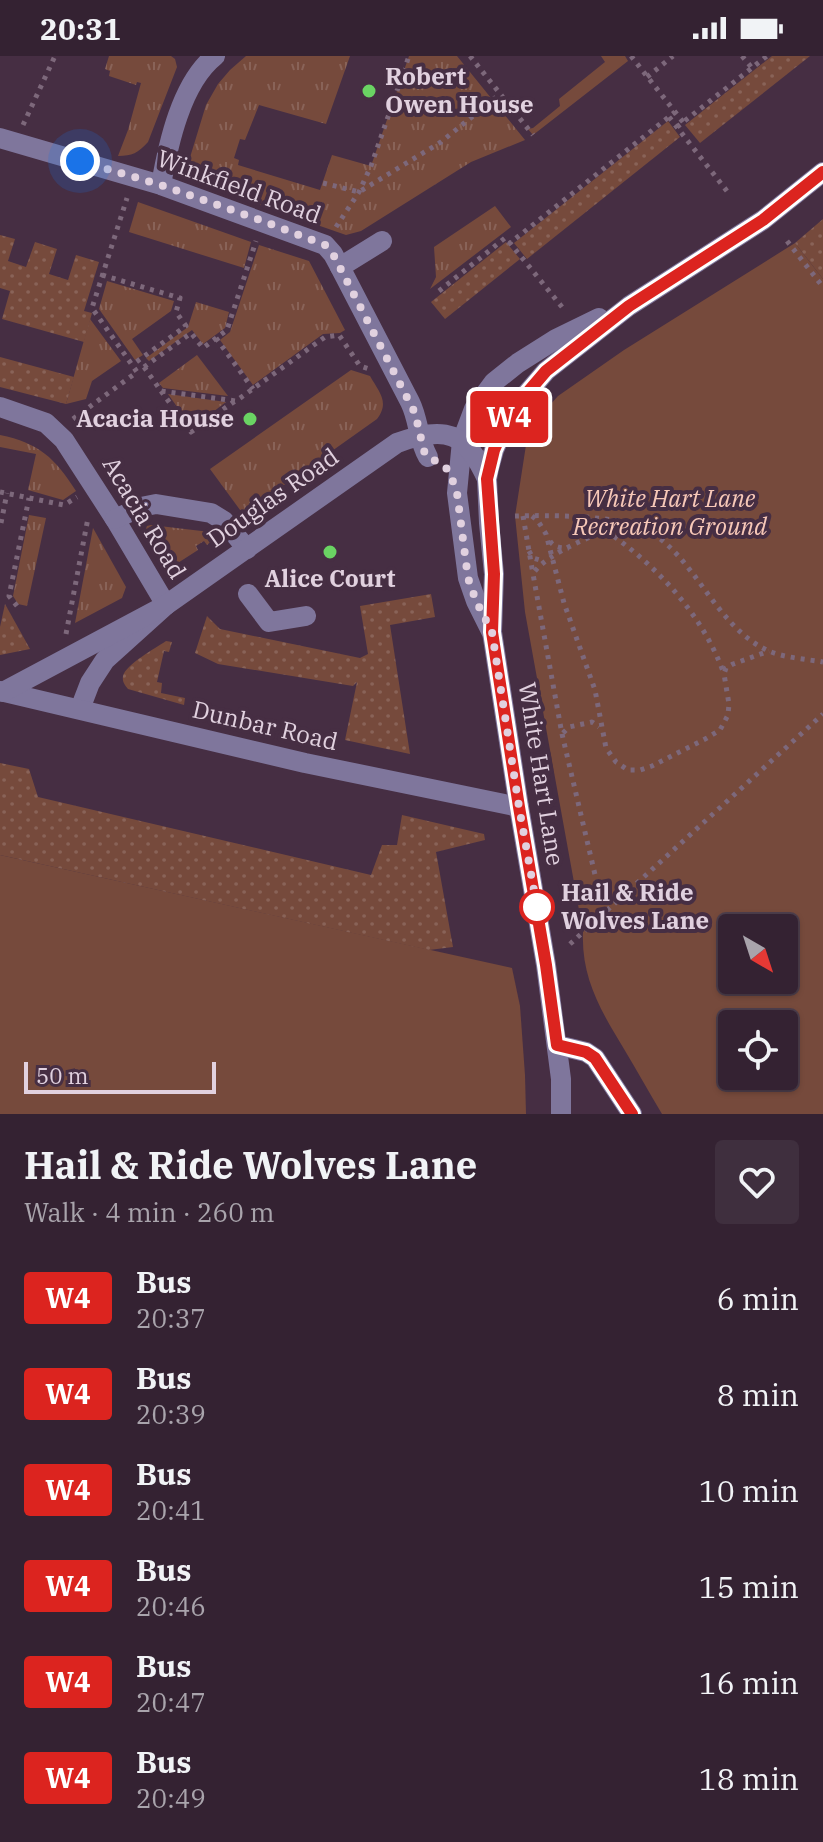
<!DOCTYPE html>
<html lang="en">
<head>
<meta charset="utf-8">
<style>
	:root { --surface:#342232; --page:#3f2f3e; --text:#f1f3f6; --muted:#a9a4ac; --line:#4e3f4d }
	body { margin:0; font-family:"IBM Plex Serif",serif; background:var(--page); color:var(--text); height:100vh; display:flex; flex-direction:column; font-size:30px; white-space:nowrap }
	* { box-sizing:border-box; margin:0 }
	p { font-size:26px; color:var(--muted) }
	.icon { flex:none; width:44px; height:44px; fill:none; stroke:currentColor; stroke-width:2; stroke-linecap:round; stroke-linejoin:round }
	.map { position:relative; height:1058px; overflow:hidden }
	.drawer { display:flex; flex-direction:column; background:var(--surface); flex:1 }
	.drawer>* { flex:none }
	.badge { padding:0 16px; border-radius:6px; font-size:28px; line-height:52px }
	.needle { width:52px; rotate:141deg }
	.buttons { position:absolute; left:718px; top:858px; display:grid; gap:16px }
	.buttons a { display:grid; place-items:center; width:80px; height:80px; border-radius:8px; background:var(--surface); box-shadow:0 2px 6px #0004,0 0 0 2px var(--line); font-size:40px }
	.scale { position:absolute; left:24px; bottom:20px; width:192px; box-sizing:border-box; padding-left:8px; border:4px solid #e1d1df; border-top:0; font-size:22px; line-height:28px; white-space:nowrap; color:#e1d1df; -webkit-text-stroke:6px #462e43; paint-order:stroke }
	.you { position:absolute; width:40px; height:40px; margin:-20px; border:6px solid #fff; border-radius:50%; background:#1a73e8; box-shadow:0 0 0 12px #1a73e833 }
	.map>.badge { position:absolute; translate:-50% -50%; box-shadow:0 0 0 4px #fff }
	.round { display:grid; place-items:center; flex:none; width:84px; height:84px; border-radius:8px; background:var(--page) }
	.headline { display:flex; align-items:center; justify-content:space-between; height:136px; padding:0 24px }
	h1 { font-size:38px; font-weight:700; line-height:60px }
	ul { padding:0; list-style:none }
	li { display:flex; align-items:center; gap:24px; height:96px; padding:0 24px }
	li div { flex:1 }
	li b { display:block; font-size:30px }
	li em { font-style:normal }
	li .badge { min-width:88px; font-weight:700; text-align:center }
	.status { display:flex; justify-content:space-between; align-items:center; height:56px; padding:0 40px; background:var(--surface); direction:ltr }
	.status svg { height:22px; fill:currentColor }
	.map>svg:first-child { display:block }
</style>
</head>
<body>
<div class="status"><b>20:31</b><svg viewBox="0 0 49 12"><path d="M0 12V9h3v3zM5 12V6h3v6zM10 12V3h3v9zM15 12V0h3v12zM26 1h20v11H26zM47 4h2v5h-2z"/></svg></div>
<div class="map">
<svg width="823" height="1058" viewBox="0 0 823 1058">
	<defs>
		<pattern id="grass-tufts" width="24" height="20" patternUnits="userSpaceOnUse" patternTransform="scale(2)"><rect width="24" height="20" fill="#764a3c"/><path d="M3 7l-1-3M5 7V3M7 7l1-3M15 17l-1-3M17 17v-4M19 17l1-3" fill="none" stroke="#896358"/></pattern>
		<pattern id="garden-dots" width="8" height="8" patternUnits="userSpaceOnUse" patternTransform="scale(2)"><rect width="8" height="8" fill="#764a3c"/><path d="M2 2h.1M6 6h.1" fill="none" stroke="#896358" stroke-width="1.8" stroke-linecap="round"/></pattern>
	</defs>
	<rect width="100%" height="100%" fill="#462e43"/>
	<!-- grass -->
	<g fill="url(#grass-tufts)">
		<path d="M109,0H171L175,3L177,11L148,86C138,97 132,100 118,100L128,74L141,27L137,26L136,29L109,20L110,15L105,13Z"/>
		<path d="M246,0H350L326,68L259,49L245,84L240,83L234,102L239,104L238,109L320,134L332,99L371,110L409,0H457L525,84L471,106L361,175L346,179L197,127L189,118L188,108L206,49L218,28L230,14Z"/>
		<path d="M601,0H625L628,5L533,79L528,73L533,72L560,50L559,43L605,6Z"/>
		<path d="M138,146L251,186L244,212L129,176Z"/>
		<path d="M495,150L511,171L430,233L436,221L434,191Z"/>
		<path d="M259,189L309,205L345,274L340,277L323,278L253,329L220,284L230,276Z"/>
		<path d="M107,225L174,245L171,255L132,283L143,299L135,304L99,253Z"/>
		<path d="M196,246L229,256L225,272L203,288L192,274L149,305L146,302L188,271Z"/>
		<path d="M90,263L121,305L92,325L86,343L66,348Z"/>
		<path d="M197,299L228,340L163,332L159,327Z"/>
		<path d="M351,314L370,320C379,336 390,346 377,363L243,458L210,413Z"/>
		<path d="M168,338L226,346L192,372Z"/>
		<path d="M0,379C39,387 55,402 76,435L63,444L28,434L36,398L0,391Z"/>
		<path d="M29,459L46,462L27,550L18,548L13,540Z"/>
		<path d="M151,469L210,476L217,480L207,489L204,485L196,490L198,494L170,512L164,508L145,475L147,470Z"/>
		<path d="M93,472L126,531L122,542L75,567Z"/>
	</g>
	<!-- park -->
	<g fill="#764a3c" fill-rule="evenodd">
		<path d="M795,187L823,223V1058H662C649,1036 637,1015 624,993C601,955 581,922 583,876L525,556L515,460L526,389L542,358L558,340L624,294ZM732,872H784V924H732ZM732,968H784V1020H732Z"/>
		<path d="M0,799L512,912L520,950L525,1019L526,1058H0Z"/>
	</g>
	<!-- garden -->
	<g fill="url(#garden-dots)">
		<path d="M772,0H810L700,87L685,69Z"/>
		<path d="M668,65L680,81L527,203L514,187Z"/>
		<path d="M823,163V223L795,187Z"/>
		<path d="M0,179L15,183L8,205L26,211L35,186L57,193L49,218L68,224L76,199L99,206L84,255L92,257L84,286L2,263L10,235L0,232Z"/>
		<path d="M506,186L520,203L445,263L431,246Z"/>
		<path d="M0,301L74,321L66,348L0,331Z"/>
		<path d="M431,538L435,561L390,569L410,698L345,684L357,626L353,630L218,608L195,597L207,560L220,573L360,602L368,598L360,550Z"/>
		<path d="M5,548L30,593L0,599V571Z"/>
		<path d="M166,585L172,586L169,596L164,595L157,626L162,627L161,637L185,642L184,649L128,633C125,629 122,626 123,620C126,608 156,592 166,585Z"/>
		<path d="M0,707L29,713L38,741L371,819L382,789H397L402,759L484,778L485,784L436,796L453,891L429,894L0,799Z"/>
	</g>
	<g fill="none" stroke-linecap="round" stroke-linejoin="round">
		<!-- path -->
		<g stroke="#7d687b" stroke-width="5" stroke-dasharray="4 6" stroke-linecap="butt">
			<path d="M470,0L533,79"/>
			<path d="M631,0L683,66"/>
			<path d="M742,0L752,12"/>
			<path d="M647,21L673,0"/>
			<path d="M669,61L730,139"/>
			<path d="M23,69L55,0"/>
			<path d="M677,71L767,0"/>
			<path d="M323,127L359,136L441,86L500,38"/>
			<path d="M336,171L359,136L371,110L409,0"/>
			<path d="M787,185L823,231"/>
			<path d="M102,219L180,242L176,256L186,270L132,309"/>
			<path d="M439,235L505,182L510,187"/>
			<path d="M562,251L510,187L675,56"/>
			<path d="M216,282L253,333"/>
			<path d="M144,311L161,335L236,345L325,281L339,279L360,310L369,313"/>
			<path d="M144,311L191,277L203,292L227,274L256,185"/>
			<path d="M161,335L191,376L235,345"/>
			<path d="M73,363L137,316L92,252L127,142"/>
			<path d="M0,436L64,449L77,441"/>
			<path d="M515,460C547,459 615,459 643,472C695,497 714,571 769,595C785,602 806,603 823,606"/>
			<path d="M523,460L533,518"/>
			<path d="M532,460L538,465L546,478L564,547L595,634L606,692L616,706L628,714H640L652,710L707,682L720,674L728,659L729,648L724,618L726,612L733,608L769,595"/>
			<path d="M589,464C647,499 701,553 724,618"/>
			<path d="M1,467L7,437"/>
			<path d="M550,485C554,492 562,492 569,492"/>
			<path d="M529,495L533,502L543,505"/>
			<path d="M17,550L9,540L29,442"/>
			<path d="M66,578L88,462"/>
			<path d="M563,677L569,671L592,666L599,671"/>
			<path d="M604,857L562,678L533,518C545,497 607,472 631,468"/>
			<path d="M570,888L823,658"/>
		</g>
		<!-- minor -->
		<g stroke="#7f769c" stroke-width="20">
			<path d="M0,82L161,129L325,189L333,198L340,211L410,346C419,364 418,384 428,401"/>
			<path d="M161,129C168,89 181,27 215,0"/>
			<path d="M340,211L382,185"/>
			<path d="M0,351L46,367L64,384L115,463L166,549L105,604L90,627L80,653"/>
			<path d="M115,463L141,451L156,448L211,457L224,465L247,493"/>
			<path d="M248,538L269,566L306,560"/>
			<path d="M491,575L476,545L468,522L457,437L462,385L474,353L494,326L518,307L556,283L599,262"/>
			<path d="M0,635L305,707L519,751"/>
			<path d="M3,636L166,549L397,387C446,369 466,376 487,423"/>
			<path d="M557,989L586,996L595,1002L632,1058"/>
			<path d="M561,1058V1023L546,909L519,751L492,576L494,518L489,467L487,423L489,412L494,394L508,362L522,343L546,315L629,250L763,164L823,116"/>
		</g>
	</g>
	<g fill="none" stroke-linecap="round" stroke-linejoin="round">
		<!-- line casing -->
		<g stroke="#fff" stroke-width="18">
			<path id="line" d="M632,1058L595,1002L586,996L557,989L546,909L519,751L492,576L494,518L487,423L494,394L508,362L522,343L546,315L629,250L763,164L823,116"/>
		</g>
		<!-- line -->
		<use href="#line" stroke="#dc241f" stroke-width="12"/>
		<!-- walk -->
		<path stroke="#e1d1df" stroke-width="8" stroke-dasharray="0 14.4" d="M80,105L161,129L263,165L325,189L333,198L415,357L424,395L428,401L445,410L451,420L457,437L468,522L476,545L492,576L519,751L538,857L537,851"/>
	</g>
	<!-- markers -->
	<g fill="#6ad363" stroke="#462e43" stroke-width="3">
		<circle cx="369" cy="35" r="8"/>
		<circle cx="250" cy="363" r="8"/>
		<circle cx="330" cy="496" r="8"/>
	</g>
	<circle fill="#fff" stroke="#dc241f" stroke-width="4" cx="537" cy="851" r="16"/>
	<g text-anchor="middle" stroke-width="8" stroke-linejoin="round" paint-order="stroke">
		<!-- poi labels -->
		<g font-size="24" font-weight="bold" fill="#e1d1df" stroke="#462e43" text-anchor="start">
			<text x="385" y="29">Robert<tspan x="385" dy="28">Owen House</tspan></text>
			<text x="234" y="371" text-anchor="end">Acacia House</text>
			<text x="330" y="531" text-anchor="middle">Alice Court</text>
		</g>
		<!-- street labels -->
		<g font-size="24" fill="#e1d1df" stroke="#462e43">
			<text transform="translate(239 131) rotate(20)" y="8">Winkfield Road</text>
			<text transform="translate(273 442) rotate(-35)" y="8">Douglas Road</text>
			<text transform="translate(144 462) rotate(59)" y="8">Acacia Road</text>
			<text transform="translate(265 670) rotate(13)" y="8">Dunbar Road</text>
			<text transform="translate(541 718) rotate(81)" y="8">White Hart Lane</text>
		</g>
		<!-- park labels -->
		<g font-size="24" font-style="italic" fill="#f7c8b8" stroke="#462e43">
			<text x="670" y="451">White Hart Lane<tspan x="670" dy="28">Recreation Ground</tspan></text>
		</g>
		<!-- stop labels -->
		<g font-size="24" font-weight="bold" fill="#e1d1df" stroke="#462e43" text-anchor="start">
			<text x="561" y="845">Hail &amp; Ride<tspan x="561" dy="28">Wolves Lane</tspan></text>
		</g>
	</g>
</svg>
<div class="buttons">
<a><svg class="needle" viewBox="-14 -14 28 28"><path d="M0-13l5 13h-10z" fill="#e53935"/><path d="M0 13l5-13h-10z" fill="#a9a4ac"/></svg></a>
<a><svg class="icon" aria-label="locate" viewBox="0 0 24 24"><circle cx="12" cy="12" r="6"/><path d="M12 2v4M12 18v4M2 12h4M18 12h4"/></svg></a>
</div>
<div class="scale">50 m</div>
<div class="you" style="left:80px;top:105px"></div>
<b class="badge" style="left:509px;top:361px;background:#dc241f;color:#fff">W4</b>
</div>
<section class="drawer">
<div class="headline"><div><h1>Hail &amp; Ride Wolves Lane</h1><p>Walk · 4 min · 260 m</p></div><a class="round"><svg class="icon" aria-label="heart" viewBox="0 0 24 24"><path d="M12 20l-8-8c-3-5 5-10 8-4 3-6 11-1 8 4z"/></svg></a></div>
<ul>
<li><span class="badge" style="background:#dc241f;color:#fff">W4</span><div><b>Bus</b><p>20:37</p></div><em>6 min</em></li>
<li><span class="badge" style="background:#dc241f;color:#fff">W4</span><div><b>Bus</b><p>20:39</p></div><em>8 min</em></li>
<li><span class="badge" style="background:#dc241f;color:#fff">W4</span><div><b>Bus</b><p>20:41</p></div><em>10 min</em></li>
<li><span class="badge" style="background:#dc241f;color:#fff">W4</span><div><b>Bus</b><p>20:46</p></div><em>15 min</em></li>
<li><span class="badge" style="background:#dc241f;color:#fff">W4</span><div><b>Bus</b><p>20:47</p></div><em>16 min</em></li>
<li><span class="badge" style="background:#dc241f;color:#fff">W4</span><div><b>Bus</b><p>20:49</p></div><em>18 min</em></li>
</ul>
</section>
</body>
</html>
